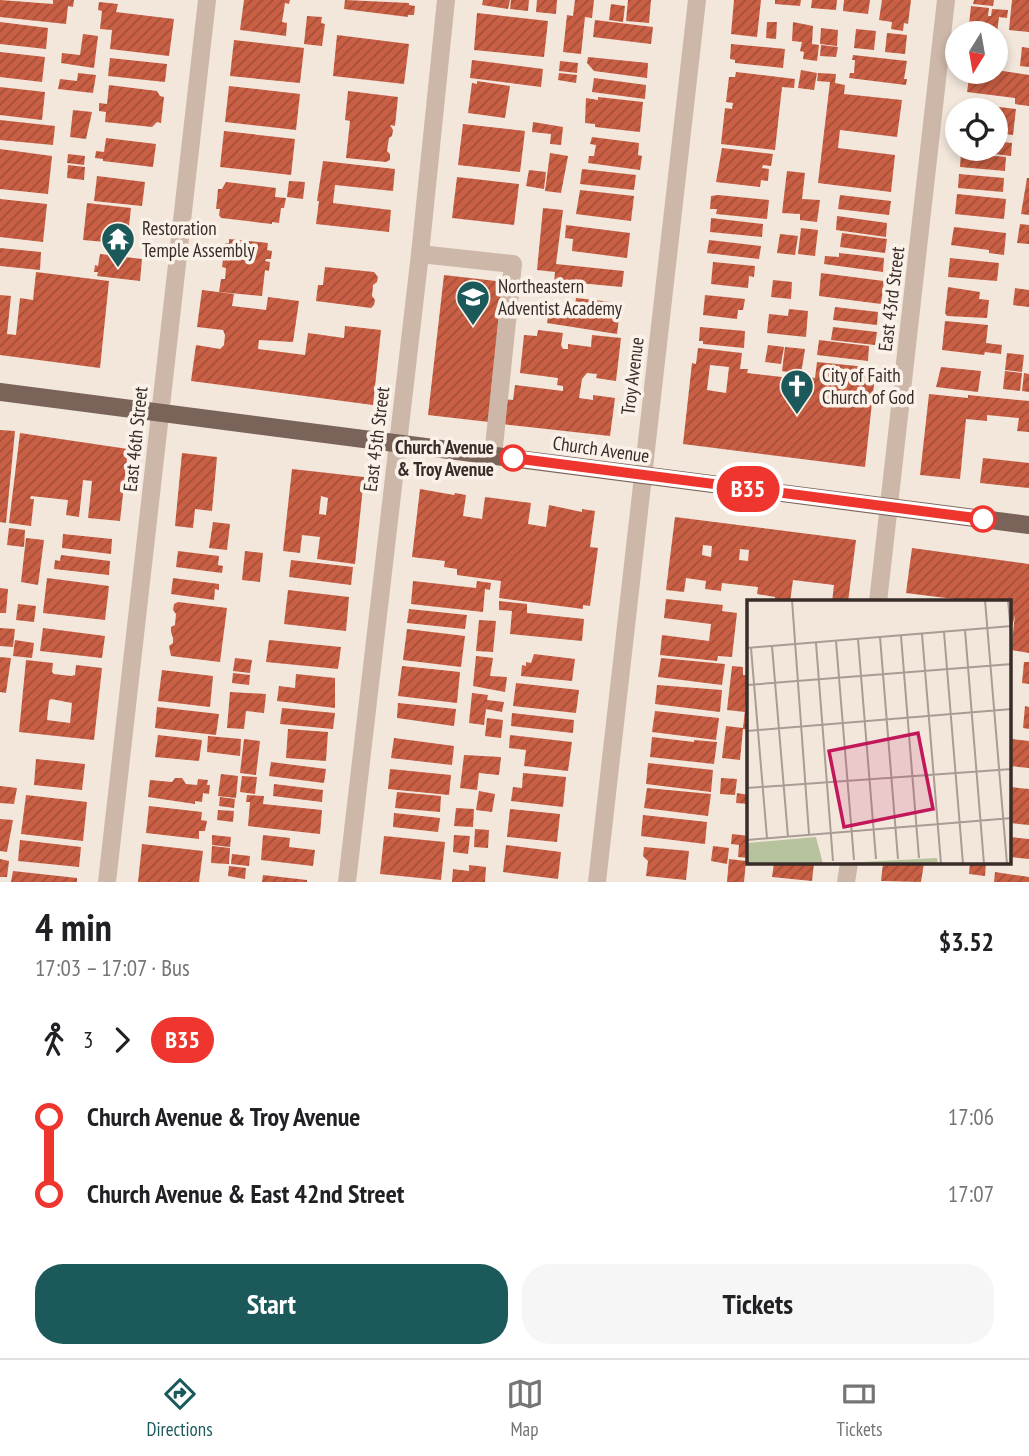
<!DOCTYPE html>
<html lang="en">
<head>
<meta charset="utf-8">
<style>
	:root { --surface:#fff; --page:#f6f6f6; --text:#202124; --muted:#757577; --line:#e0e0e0; --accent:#1c595b }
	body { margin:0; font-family:"PT Sans Narrow",sans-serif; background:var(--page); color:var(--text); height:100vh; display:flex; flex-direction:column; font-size:26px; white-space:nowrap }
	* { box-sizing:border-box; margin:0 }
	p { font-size:23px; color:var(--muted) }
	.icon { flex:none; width:38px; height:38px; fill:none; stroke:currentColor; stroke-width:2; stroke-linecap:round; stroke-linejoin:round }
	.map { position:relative; height:882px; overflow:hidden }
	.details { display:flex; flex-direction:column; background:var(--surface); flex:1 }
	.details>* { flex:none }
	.badge { padding:0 14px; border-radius:23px; font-size:24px; line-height:46px }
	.needle { width:46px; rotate:191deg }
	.fabs { position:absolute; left:945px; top:21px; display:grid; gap:14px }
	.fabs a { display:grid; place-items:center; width:63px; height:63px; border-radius:50%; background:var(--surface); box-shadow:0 4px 10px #0003; font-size:35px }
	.map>.badge { position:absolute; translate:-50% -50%; box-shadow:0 0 0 4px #fff }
	.legs { display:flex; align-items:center; gap:10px; height:77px; padding:0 35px; font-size:23px }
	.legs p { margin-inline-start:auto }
	.overview { display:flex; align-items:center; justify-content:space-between; height:119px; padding:0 35px }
	h1 { font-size:38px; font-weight:700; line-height:52px }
	.action { display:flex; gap:14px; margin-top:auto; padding:14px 35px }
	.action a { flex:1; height:80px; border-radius:28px; background:var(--accent); color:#fff; font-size:28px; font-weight:700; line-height:80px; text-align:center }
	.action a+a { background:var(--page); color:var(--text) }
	ul { padding:0 35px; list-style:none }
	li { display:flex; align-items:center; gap:24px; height:77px; font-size:26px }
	li i { display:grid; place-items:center; width:10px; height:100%; margin:0 9px; background:currentColor }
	li i::after { content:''; width:18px; height:18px; margin:-9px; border:5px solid; border-radius:50%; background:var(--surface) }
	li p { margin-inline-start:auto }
	li:first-child i { background:linear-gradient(#0000 50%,currentColor 0) }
	li:last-child i { background:linear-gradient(currentColor 50%,#0000 0) }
	.tab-bar { display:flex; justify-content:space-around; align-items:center; height:98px; border-top:2px solid var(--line); background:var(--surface); font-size:19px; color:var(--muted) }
	.tab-bar a { display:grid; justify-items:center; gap:4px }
	.tab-bar .selected { color:var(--accent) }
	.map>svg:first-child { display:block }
</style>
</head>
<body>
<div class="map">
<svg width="1029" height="882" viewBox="0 0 1029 882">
	<defs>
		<pattern id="building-hatch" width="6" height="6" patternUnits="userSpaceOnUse" patternTransform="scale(1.75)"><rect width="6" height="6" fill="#c95f44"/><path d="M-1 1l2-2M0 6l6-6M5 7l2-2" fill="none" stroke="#a44f39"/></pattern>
	</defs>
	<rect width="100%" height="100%" fill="#f3e7dc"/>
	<!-- building -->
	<g fill="url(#building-hatch)" fill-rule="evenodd">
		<path d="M0,0L53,4V0H74L73,7L68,6L66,24L0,17Z"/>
		<path d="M244,0H290L289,4L285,3L282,22L287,23L286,36L240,30Z"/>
		<path d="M345,0L409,3V5L415,6L414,15H408V17L344,9Z"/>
		<path d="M483,0H510L508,9L482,5Z"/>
		<path d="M511,0H529L528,11L510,9Z"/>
		<path d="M537,0H557L556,14L536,12Z"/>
		<path d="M575,0H594L592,18L585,17L581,54L563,52L567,15L573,16Z"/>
		<path d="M628,0H651L649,23L626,21Z"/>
		<path d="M734,0H761L757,37L731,34Z"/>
		<path d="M775,0H801L800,6L775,4Z"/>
		<path d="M812,0H837L836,10L811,8Z"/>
		<path d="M844,0H870L868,14L843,11Z"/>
		<path d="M882,0H911L908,24L904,23L903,31L891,29L892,22L879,20Z"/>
		<path d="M974,0H994L993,6L973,4Z"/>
		<path d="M1012,0H1029V32L1009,30Z"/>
		<path d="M99,2L118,4L116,12L174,19L169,56L110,49L112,30L100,29L102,11L98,10Z"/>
		<path d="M611,4L625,6L623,22L609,20Z"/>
		<path d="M971,6L989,8L988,16H991L992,9L1008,10L1007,18L999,17L997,33H968Z"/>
		<path d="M477,13L548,21L544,57L474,50Z"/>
		<path d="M307,16L322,17L321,23L325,24L322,46L304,44Z"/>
		<path d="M595,20L653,27L651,44L593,37Z"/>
		<path d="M0,22L48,28L46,49L0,44Z"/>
		<path d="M767,22H777L776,39L766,38Z"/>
		<path d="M793,22L813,26L812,44L819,45L817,61L803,59L804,52L800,51L802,42L792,41Z"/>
		<path d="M821,28L838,30L837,46L820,44Z"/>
		<path d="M856,29L876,31L874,50L854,48Z"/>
		<path d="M887,33L907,35L905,54L885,52Z"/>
		<path d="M83,34L98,36L94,68L61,63L62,53L80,55Z"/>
		<path d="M337,35L409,44L404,84L333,76Z"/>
		<path d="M234,40L304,48L300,83L230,76Z"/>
		<path d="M731,44L785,49L783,68L735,63V60L730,59Z"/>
		<path d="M821,45L838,47L836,57L820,56Z"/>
		<path d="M1022,47L1029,48V67L1020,66Z"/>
		<path d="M0,52L45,57L42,82L0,77Z"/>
		<path d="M853,55L907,61L904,79H907L906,85L849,78L850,73H854L855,60H852Z"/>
		<path d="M588,57L648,63L647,78L594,71L587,63Z"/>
		<path d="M110,58L167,64L165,82L108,76Z"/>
		<path d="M472,60L543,69L541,87L470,78Z"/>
		<path d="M560,61L578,63L577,73L559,71Z"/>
		<path d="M801,70L817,73L814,90L798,88Z"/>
		<path d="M996,70L1029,75V106L1015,104V98L967,92L970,72Z"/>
		<path d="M736,72L795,79L794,88L782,87L775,150L721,144L725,108L732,109L733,103L726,102L729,77H735Z"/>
		<path d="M78,73L96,75L93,93L58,89L60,79L77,81Z"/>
		<path d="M559,73L577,75L576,83L558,80Z"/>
		<path d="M818,73L836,74L835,83L845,85L844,94L902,100L897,137L840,130L838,148L895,155L891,192L818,183L830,82L817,81Z"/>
		<path d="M594,78L646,85L645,99L592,92Z"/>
		<path d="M477,81L510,86L505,118L468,113L472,83L477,84Z"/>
		<path d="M109,85L157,91L160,96L164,97L161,123L157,122L152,127L105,122L106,112L99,111V103L107,104Z"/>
		<path d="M229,86L300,94L296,130L225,122Z"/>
		<path d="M0,87L45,92L42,120L0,115Z"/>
		<path d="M348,91L398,97L395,126L390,125L393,130L392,136L389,138L387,151L390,154V160L386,162L346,158L350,121L345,120Z"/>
		<path d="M598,97L643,102L640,132L595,127V124L585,123L586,98L598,100Z"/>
		<path d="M966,103L1016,109L1013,135L996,133V110H965Z"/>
		<path d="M73,110L92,112L86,139L70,137Z"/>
		<path d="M0,120L55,126L53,145L0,140Z"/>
		<path d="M533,122L563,127L561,145L550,144L551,134L532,132Z"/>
		<path d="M463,124L525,131L520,172L458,165Z"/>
		<path d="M224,131L295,139L291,175L220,167Z"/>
		<path d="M592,137L639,143L638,155L642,156L640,170L588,163L589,156H594L596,145L590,144Z"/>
		<path d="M106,138L156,144L153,167L103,161V159L95,158L96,151L104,152Z"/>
		<path d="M996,141L1012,143L1011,156L960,150L996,149Z"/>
		<path d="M722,148L773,154L771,166L763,165L762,168L769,169L768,181L761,180L760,187L716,182Z"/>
		<path d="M0,149L52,156L48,194L0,189Z"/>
		<path d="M550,153L568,156L561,193L545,191Z"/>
		<path d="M961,153L1006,157L1005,171L960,167Z"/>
		<path d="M68,154L85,156L84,165L67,163Z"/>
		<path d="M323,161L395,169L393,191L335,185L333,203L391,210L389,232L316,224L319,201H317Z"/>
		<path d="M68,165L85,167L84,180L67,178Z"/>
		<path d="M582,169L636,175L634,190L580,184Z"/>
		<path d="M529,170L546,172L544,189L526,186Z"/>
		<path d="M787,171L805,173L802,199L820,200L817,222L800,220V214L782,213Z"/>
		<path d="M959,174L1004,178L1003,192L958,188Z"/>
		<path d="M97,176L145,182L142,206L94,201Z"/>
		<path d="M457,177L519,184L514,225L452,218Z"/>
		<path d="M1027,178H1029V215L1021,214Z"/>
		<path d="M289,181L305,182L303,199L287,197Z"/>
		<path d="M226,182L276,188L275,197L286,198L284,208H281L279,223L272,222V224L221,218L219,215L220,209H216L217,200L218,189H222Z"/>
		<path d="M580,190L634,196L631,221L576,214Z"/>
		<path d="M957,194L1006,199L1004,219L955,214Z"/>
		<path d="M718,195L769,200L767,219L716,214L717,209H710L711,196Z"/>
		<path d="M840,195L891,201L889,215L838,209Z"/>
		<path d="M0,199L47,204L43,242L0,237Z"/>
		<path d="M87,203L131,208L127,244L83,240Z"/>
		<path d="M543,208L563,210L556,264L624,271L622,287L568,282V284L554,283L555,272L537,270Z"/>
		<path d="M837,216L887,223L886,237L836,230Z"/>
		<path d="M711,218L763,224L762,237L710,232Z"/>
		<path d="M1020,224L1029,225V244L1017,243Z"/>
		<path d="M566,225L630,233L627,258L572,251L573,239L565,238Z"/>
		<path d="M954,227L1006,233L1004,255L989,253V250L951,245Z"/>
		<path d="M801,228L818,230L815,256L798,254Z"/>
		<path d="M842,233L887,239L885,253L840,247Z"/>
		<path d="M780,234L798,236L795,255L777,253Z"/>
		<path d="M229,239L268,243L267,250L272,251L271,259H266L265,261L270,262L269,271L265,270L262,296L219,292L221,279H225L226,268L222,267L225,243H229Z"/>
		<path d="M709,240L761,246L759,259L707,253Z"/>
		<path d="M0,248L41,252L40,270L0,266Z"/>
		<path d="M839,253L884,258L883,272L824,264L825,256L839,257Z"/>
		<path d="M100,254L142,259L140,281L97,276L98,272H94L95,265L98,266Z"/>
		<path d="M950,258L999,263L997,281L948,277Z"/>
		<path d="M713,262L755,266L754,277L749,276L748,288L711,284Z"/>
		<path d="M325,267L374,272L378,277L377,282L373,285L372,296L375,300L374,305L371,308L316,301L318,285H323Z"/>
		<path d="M36,272L109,281L100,368L0,355V295L11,296L7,334L16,335L20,298L33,300Z"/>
		<path d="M821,273L884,281L881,304L819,296Z"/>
		<path d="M444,275L505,282L489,422L428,415Z"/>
		<path d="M773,280L792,282L791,299L771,297Z"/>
		<path d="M948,287L980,292L979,299L989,300L987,318L947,316L945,313Z"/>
		<path d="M1015,288L1029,290V307L1013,305Z"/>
		<path d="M202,290L234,294L232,306L266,310L268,297L299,301L293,342L259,340L258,349L305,355L308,333L344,338L345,326L381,330L373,405L191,381L196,345L220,349L224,345L225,335L223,330L197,327Z"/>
		<path d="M705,295L745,299L743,310H738L737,319L703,315Z"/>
		<path d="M576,298L621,303L617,334L547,323L549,309L574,312Z"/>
		<path d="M835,307L878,312L877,325L833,320Z"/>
		<path d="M789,309L808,311L806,337L767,333L769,314L788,316Z"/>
		<path d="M945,321L988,325L986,343L1002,345L1001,354L985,352L984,355L942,350Z"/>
		<path d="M700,327L745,331L744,348L703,344V341H699Z"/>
		<path d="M833,327L877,332L875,345L831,340Z"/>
		<path d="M538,330L563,333L561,345L563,349H568V344L591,347L592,335L621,338L616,381L596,378L597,374L587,373L582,379L579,398L593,400V395L615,398L610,436L502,424L504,399L513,400L515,385L563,391V386L557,385L558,378L520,373L524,335L537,336Z"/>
		<path d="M819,340L869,346L868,361L817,355Z"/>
		<path d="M768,345L784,347L781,364L765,362Z"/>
		<path d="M785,347L805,349L801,374L782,371Z"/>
		<path d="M698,348L742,353L740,369H748L747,373L800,379L801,376L815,378L817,362L867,367L865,383L874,384L865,467L683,444L692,363L696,364ZM710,365L729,367L726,393L707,390Z"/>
		<path d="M1007,353L1024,355L1022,372L1005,370Z"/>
		<path d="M941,367L981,371L978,392L936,387Z"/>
		<path d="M1005,371L1022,373L1020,391L1003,389Z"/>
		<path d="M1024,373L1029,374V392L1022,391Z"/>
		<path d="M929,394L968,398V395L1029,401V432L1017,431L1019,418L987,415V421L966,419L960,479L920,475Z"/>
		<path d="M0,430L15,431L6,523L0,522Z"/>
		<path d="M20,433L128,449L120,521L88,518L92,481L83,480L79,517L66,515L68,500L31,496L30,499H34L31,526L9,523Z"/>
		<path d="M182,453L217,457L212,511L195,509L193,528L175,526Z"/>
		<path d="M983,458L1029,463V488L980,483Z"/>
		<path d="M292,469L364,477L355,564L317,559L320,537L302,535L300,553L283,551ZM321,496L328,498L326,515L319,514Z"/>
		<path d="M420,489L454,495L455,493L466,495L463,516L482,519L485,497L531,503L528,524L546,527L549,505L582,512V509L595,511L590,547L598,548L590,606L583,605V609L499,598L501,581L457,575V569L444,567L445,561L412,557Z"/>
		<path d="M675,517L856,540L848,602H832L834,585L793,580L790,602H775V597L757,594L758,587L722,583L721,591L705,589L706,581L686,578L684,592L666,590ZM703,545L712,546L711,557L702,555ZM740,549L749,550L748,561L739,560Z"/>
		<path d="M213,522L230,524L227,550L209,548Z"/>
		<path d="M9,528L25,530L24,547L7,545Z"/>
		<path d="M63,534L112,539L111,554L62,548Z"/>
		<path d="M26,538L44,540L38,585L21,582Z"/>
		<path d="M912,548L1029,564V653L1011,650L1015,615L1012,627H1010V602H978L906,593Z"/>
		<path d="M178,551L219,556L218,565L223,566L222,573L176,567Z"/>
		<path d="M245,551L263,553L260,582L242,580Z"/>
		<path d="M61,555L110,561L109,575L54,569L55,560L60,561Z"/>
		<path d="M291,560L353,567L351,585L289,577Z"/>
		<path d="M47,578L109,586L105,620L43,613Z"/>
		<path d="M173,578L219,584V590L215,589L214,600L171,594Z"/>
		<path d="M413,581L476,588L477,581L491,583L490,590L485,589L483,612L411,604Z"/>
		<path d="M0,588L8,589L6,613H0Z"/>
		<path d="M288,590L349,597L346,631L284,624Z"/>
		<path d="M666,599L723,605L722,611L737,613L732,657L718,656L717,661L660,655L662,635L709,641L711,624L664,618Z"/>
		<path d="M499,601L527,604V613L584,619L582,641L510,634L512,611L499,610Z"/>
		<path d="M178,602L227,608L220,662L171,656L169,646L173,643V638L171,632V627L175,625L176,614L173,610L174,604Z"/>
		<path d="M18,604L36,606L34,622L16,620Z"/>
		<path d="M409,609L467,615L465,629L407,623Z"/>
		<path d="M479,620L496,621L493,652L476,651Z"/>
		<path d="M0,628L15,629L13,647L0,646Z"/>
		<path d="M43,628L105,636L102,658L40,651Z"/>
		<path d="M407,629L465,636L461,667L403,660Z"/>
		<path d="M15,640L34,643L32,658L13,656Z"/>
		<path d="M269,640L341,647L338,669L266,662Z"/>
		<path d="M534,654L575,659L572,681L521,676L522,665L526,666V662L531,663Z"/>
		<path d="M476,656L493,658L490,676L507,677L505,692L473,686Z"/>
		<path d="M0,657L11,658L6,693L0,692Z"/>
		<path d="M235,658L252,660L250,673L233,671Z"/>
		<path d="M661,658L725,664L722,685L658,677Z"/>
		<path d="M26,660L53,663L52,672L54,674L71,676L75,675L76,665L102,668L94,740L19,732ZM51,699L72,703L70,723L47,720L49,701Z"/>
		<path d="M1024,662H1029V684L1022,683Z"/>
		<path d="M402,666L460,672L457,703L398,696Z"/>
		<path d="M732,666L743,667V675H749L745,712L727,710Z"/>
		<path d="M162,670L213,676L210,707L158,701Z"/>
		<path d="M233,673L250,675L249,685L232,683Z"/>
		<path d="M296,674L335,678V708L277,701L279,686L295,688Z"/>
		<path d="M516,683L579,690L576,713L513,706Z"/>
		<path d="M657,685L722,690L720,712L655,704Z"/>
		<path d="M230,692L266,694L264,713L246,711L244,729L227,728Z"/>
		<path d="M472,693L488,695L487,700L504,702L502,712L486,709L484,725L469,723Z"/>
		<path d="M398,703L456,709L454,726L397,718Z"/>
		<path d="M1025,706L1029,707V729L1023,728Z"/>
		<path d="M157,707L219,714L216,735L155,728Z"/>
		<path d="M282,708L335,713L333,729L280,724Z"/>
		<path d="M745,710L749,711V730L743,729L740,760L722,758L726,726L743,728Z"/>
		<path d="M655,711L719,718L716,740L652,732Z"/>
		<path d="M512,713L574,720L573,733L511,726Z"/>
		<path d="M487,718L503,720L501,738L485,736Z"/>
		<path d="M288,729L328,732L326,761L286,758Z"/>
		<path d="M158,735L202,740L199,761L155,757Z"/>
		<path d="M510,735L572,742L568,771L524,766L526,750L509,748Z"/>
		<path d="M208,736L241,739L240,756L207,752Z"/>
		<path d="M652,737L694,742V740L717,742L714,764L650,757Z"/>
		<path d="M394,738L454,746L452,765L391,758Z"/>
		<path d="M244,739L260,741L256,775L240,773Z"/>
		<path d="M1011,739L1029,741V768L1010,766Z"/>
		<path d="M464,755L501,757L499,775L479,773L477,790L460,788Z"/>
		<path d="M36,759L85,764L82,790L34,785Z"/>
		<path d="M271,762L326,769L324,783L269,776Z"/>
		<path d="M648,763L713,770L711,792L646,784Z"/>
		<path d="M390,769L451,775L449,795L388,789Z"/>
		<path d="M523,773L566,777L563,807L511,801L513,787L522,788Z"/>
		<path d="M221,774L238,776L236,798L218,796Z"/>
		<path d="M242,776L257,777L255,794L240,792Z"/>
		<path d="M175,778H182L186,784L197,785L198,779L208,780L207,785H210L209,794L203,793L202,802L195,801V804L148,797L150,780L172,782Z"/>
		<path d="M721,778L737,779L735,795L720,794Z"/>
		<path d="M274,784L323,790L322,802L273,796Z"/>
		<path d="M0,786L17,788L14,804L0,803Z"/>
		<path d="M1010,787L1029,789V825L1010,823Z"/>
		<path d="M647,788L711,794L708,816L644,808Z"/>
		<path d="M479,791L495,794L492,812L476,810Z"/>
		<path d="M397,792L441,796L440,812L395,808Z"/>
		<path d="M737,793L749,795V804L736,803Z"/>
		<path d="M26,795L87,802L83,841L21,834Z"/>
		<path d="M247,795L264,796L263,804L322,810L320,834L248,826L250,802H246Z"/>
		<path d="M220,797L235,799L234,808L219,806Z"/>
		<path d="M149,806L202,812L201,820L207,821L205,831H199V839L146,833Z"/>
		<path d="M456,808L474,809L473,827L454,826Z"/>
		<path d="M510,809L560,814L557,842L507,837Z"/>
		<path d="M218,810L234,811L233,822L217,820Z"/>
		<path d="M394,813L440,818L438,832L393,827Z"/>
		<path d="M643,815L707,822L705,844L641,836Z"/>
		<path d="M0,819L13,820L7,852L0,851Z"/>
		<path d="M475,829L489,830L488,848L474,847Z"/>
		<path d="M732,834L749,836V858L738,857L739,845L731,844Z"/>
		<path d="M212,835L231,837L230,847L212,845Z"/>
		<path d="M263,835L290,838L289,847L315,850L313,866L261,860Z"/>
		<path d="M454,835L470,836L468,854L453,852Z"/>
		<path d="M384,836L445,842L441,880L380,874Z"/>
		<path d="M1010,837L1029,839V859L1010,857Z"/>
		<path d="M20,840L81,847L79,867L18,861Z"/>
		<path d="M142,844L203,851L199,882H138Z"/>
		<path d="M506,845L561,852L558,879L503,872Z"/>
		<path d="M212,846L230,848L229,864L211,863Z"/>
		<path d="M713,846L729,848L727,864L711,861Z"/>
		<path d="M644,847L689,851L686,880L646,876L648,861L643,856Z"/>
		<path d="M232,854L250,856L249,866L231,864Z"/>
		<path d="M0,859L9,861L7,877H0Z"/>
		<path d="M729,859L746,861L744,882H727Z"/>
		<path d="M774,863H814L812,881L772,877Z"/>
		<path d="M883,863H924L921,882L881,881Z"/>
		<path d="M970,863H986L985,876L969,874Z"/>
		<path d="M469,865L486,867L485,882H452L453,869L469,871Z"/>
		<path d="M229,866L246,868L245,879L228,876Z"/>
		<path d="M13,871L77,878V882H11Z"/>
		<path d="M995,872L1029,877V882H994Z"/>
		<path d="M263,875L307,880V882H262Z"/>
	</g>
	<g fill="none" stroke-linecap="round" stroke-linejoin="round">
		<!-- minor -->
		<g stroke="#ccb7a8" stroke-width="18">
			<path d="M420,254L513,264L493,456"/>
			<path d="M878,602L946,0"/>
			<path d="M107,882L207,0"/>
			<path d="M347,882L420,254L446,0"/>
			<path d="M597,882L697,0"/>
			<path d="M846,882L849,863"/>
		</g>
		<!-- major -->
		<path stroke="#7a6359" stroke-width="18" d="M0,392L1029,525"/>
	</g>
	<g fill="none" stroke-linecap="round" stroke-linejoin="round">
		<!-- line-1 casing -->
		<g stroke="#fff" stroke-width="16">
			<path id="line-1" d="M513,458L983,519"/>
		</g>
		<!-- line-1 -->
		<use href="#line-1" stroke="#ee352e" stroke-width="10"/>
	</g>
	<!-- icons -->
	<defs>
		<g id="temple-pin" transform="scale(1.75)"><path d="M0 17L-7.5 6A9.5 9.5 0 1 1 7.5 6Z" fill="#1c595b" stroke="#faf2e9"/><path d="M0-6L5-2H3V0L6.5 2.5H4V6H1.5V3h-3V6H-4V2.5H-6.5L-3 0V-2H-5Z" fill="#fff"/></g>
		<g id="school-pin" transform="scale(1.75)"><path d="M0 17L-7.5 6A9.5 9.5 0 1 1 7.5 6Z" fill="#1c595b" stroke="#faf2e9"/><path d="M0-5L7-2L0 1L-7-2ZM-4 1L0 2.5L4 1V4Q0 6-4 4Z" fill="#fff"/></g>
		<g id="church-pin" transform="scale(1.75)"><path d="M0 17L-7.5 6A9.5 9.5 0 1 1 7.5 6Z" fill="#1c595b" stroke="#faf2e9"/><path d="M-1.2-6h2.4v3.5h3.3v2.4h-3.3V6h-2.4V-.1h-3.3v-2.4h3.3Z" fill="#fff"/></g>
	</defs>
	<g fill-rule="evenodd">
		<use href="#temple-pin" x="118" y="239"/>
		<use href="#school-pin" x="473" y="297"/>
		<use href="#church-pin" x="797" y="386"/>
	</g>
	<!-- markers -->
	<g fill="#fff" stroke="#ee352e" stroke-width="3.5">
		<circle cx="513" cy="458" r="12"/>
		<circle cx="983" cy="519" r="12"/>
	</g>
	<g text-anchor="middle" stroke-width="7" stroke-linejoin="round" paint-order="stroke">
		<!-- poi labels -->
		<g font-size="19" fill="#382c28" stroke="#faf2e9" text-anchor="start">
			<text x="142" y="235">Restoration<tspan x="142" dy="22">Temple Assembly</tspan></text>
			<text x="498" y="293">Northeastern<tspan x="498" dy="22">Adventist Academy</tspan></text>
			<text x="822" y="382">City of Faith<tspan x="822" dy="22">Church of God</tspan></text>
		</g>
		<!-- street labels -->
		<g font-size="19" fill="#382c28" stroke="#faf2e9">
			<text transform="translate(891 299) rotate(-83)" y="7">East 43rd Street</text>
			<text transform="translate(632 376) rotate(-83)" y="7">Troy Avenue</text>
			<text transform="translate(135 439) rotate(-84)" y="7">East 46th Street</text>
			<text transform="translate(376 439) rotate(-83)" y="7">East 45th Street</text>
			<text transform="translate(601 449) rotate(8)" y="7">Church Avenue</text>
		</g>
		<!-- stop labels -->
		<g font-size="19" font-weight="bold" fill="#382c28" stroke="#faf2e9" text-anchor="end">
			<text x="494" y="454">Church Avenue<tspan x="494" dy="22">&amp; Troy Avenue</tspan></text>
		</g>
	</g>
	<!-- overview -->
	<g transform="translate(747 600)">
		<rect width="264" height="264" fill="#f3e7dc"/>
		<path d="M69,237L76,264L190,258L191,264H0V243Z" fill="#b7c39c"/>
		<path fill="none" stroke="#a89c94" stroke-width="2" d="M45,0L62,234M238,0L260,264M261,0L265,44M218,30L237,264M197,32L216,264M175,34L194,264M154,36L172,258M133,37L151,259M111,39L129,259M89,41L107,260M69,43L86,261M25,46L41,237M0,48L265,26M4,48L20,238M0,85L265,64M0,131L265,109M0,188L265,169M0,240L265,218"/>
		<path fill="#c2185b" fill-opacity="0.15" stroke="#c2185b" stroke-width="3.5" d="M171,133L186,209L97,227L82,151Z"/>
		<rect width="264" height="264" fill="none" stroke="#382c28" stroke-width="3.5"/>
	</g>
</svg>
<div class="fabs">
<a><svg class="needle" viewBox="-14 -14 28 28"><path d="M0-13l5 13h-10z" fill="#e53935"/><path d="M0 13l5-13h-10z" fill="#757577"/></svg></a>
<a><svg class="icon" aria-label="locate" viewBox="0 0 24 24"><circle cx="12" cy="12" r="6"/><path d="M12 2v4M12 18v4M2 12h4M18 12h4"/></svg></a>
</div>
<b class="badge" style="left:748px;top:489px;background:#ee352e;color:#fff">B35</b>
</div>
<section class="details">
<div class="overview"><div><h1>4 min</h1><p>17:03 – 17:07 · Bus</p></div><b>$3.52</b></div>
<div class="legs"><svg class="icon" aria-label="walk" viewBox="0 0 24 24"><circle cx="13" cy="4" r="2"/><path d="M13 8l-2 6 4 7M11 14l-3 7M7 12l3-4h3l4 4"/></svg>3<svg class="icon" aria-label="forward" viewBox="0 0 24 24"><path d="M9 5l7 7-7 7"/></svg><b class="badge" style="background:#ee352e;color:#fff">B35</b></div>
<ul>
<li><i style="color:#ee352e"></i><b>Church Avenue &amp; Troy Avenue</b><p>17:06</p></li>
<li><i style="color:#ee352e"></i><b>Church Avenue &amp; East 42nd Street</b><p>17:07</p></li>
</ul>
<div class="action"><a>Start</a><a>Tickets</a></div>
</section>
<nav class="tab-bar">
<a class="selected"><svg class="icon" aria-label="directions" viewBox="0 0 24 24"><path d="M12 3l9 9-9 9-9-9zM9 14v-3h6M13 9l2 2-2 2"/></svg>Directions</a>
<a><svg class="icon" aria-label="map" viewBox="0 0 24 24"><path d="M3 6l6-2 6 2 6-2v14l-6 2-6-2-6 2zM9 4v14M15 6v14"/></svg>Map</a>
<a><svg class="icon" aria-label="tickets" viewBox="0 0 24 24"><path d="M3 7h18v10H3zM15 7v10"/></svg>Tickets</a>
</nav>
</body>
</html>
